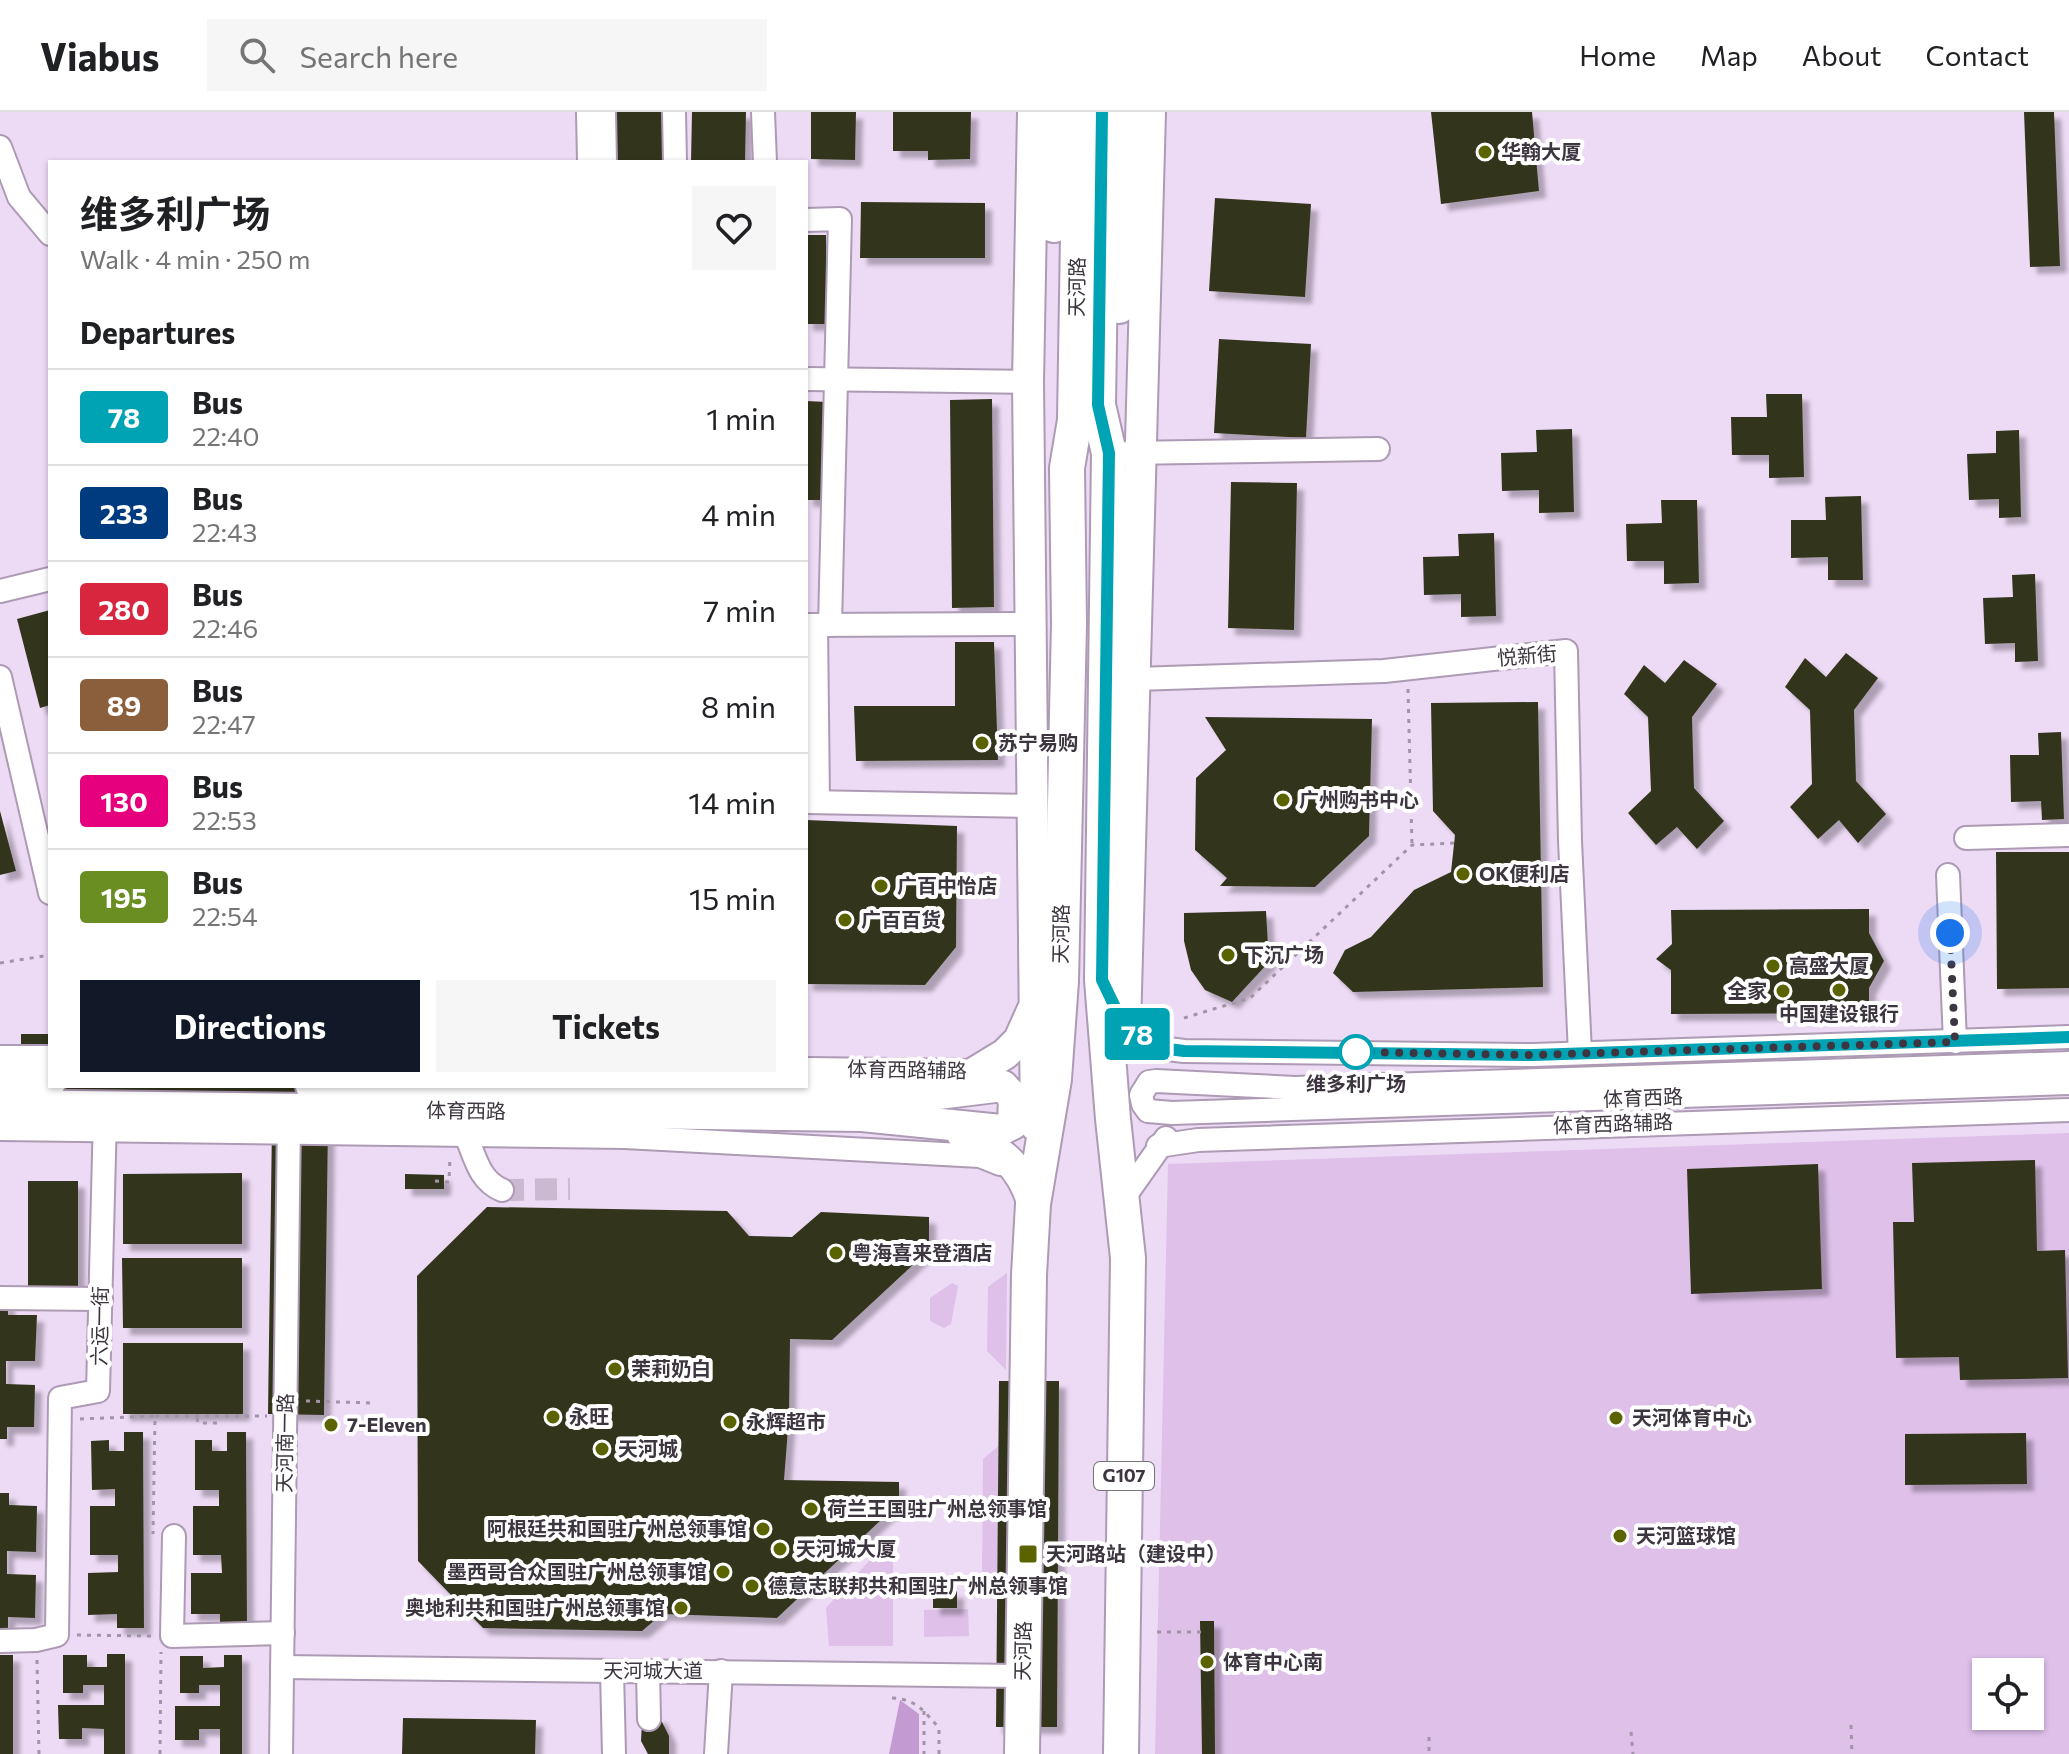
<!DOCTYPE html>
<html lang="en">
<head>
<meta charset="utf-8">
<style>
	:root { --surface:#fff; --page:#f6f6f6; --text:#202124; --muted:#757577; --line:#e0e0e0; --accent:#111827 }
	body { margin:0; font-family:Commissioner,"Noto Sans SC",sans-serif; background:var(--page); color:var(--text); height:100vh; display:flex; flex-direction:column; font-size:30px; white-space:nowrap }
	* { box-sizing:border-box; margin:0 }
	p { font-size:26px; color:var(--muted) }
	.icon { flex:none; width:44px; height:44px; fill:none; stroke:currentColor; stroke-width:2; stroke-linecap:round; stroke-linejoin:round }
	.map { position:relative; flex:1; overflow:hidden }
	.drawer { position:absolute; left:48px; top:48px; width:760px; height:928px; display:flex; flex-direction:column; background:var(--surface); border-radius:0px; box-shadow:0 2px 6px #0004 }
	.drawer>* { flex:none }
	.badge { padding:0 16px; border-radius:6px; font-size:28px; line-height:52px }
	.buttons { position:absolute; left:1972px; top:1546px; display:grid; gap:16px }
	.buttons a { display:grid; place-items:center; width:72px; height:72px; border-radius:0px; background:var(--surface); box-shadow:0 2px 6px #0004; font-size:40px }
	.you { position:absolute; width:40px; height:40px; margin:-20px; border:6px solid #fff; border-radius:50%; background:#1a73e8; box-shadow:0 0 0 12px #1a73e833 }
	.map>.badge { position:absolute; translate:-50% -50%; box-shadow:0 0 0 4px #fff }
	h2 { padding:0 32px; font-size:30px; line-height:72px }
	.round { display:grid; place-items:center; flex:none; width:84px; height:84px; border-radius:0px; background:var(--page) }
	.headline { display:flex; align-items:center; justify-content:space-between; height:136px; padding:0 32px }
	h1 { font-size:38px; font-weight:700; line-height:60px }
	.cta { display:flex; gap:16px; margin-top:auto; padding:16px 32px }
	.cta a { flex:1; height:92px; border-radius:0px; background:var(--accent); color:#fff; font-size:32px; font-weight:700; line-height:92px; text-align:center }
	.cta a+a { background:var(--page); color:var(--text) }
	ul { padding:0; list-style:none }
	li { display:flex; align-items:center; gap:24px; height:96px; padding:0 32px; border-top:2px solid var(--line) }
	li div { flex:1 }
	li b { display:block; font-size:30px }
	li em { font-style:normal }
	li .badge { min-width:88px; font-weight:700; text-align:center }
	header { display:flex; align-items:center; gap:48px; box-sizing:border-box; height:112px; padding:0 40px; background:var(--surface); border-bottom:2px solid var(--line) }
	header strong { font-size:38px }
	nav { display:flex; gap:44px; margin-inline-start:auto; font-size:28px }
	.search { width:560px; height:72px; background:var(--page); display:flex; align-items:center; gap:20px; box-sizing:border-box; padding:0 28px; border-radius:0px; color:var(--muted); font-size:30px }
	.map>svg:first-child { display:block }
</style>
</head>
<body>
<header>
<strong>Viabus</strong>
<div class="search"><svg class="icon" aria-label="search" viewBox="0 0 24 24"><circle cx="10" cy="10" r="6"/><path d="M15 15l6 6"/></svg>Search here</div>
<nav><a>Home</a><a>Map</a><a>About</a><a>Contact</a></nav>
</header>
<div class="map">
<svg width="2069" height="1642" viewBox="0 0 2069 1642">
	<defs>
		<filter id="shadow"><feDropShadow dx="7" dy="7" stdDeviation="2" flood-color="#0004"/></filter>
	</defs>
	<rect width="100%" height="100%" fill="#eddaf5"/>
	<!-- green -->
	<g fill="#dec0e9" fill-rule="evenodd">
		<path d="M2069,1021V1642H1155L1168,1052ZM1986,1560H2030V1604H1986Z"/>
		<path d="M1007,1161L1006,1258L987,1239L988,1175Z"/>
		<path d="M952,1171L958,1174L951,1212L944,1216L930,1209V1186Z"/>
		<path d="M1001,1332L1000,1474L982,1461L983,1347Z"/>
		<path d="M869,1449H893V1534H829L826,1496Z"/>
		<path d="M968,1497L969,1524L924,1525V1498Z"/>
	</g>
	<!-- water -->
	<path fill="#c39bd2" d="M900,1588L919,1602V1642H889Z"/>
	<!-- building -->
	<g fill="#33361d" filter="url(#shadow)">
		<rect x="610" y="0" width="54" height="50"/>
		<path d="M692,0H746L745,50H691Z"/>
		<path d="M811,0H856L855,48L811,47Z"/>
		<path d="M893,0H971L970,47L928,48V39H893Z"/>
		<path d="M1431,0H1532L1539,79L1441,92Z"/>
		<path d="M2024,0H2054L2060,154L2030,155Z"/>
		<path d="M1215,86L1311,92L1305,185L1209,179Z"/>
		<path d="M861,90L985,91V146H860Z"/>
		<rect x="806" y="123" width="20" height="89"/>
		<path d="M1219,227L1311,232L1306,326L1214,321Z"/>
		<path d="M1766,282H1802L1804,365L1769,366V343H1732L1731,305H1767Z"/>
		<path d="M992,287L994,495L952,496L950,288Z"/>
		<path d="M806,289L827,290L824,388H806Z"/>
		<path d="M1572,317L1574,400L1539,401V378L1502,379L1501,341L1537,340L1536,318Z"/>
		<path d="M2019,318L2021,405L1999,406V387L1969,388L1967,342L1996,341V319Z"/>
		<path d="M1231,370L1297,371L1294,518L1228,516Z"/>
		<path d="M1861,384L1863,468H1828V445L1791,446V408H1826L1825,385Z"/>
		<path d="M1661,388H1697L1699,471L1664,472V449H1627L1626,412L1662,411Z"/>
		<path d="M1494,421L1496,504L1461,505V482L1424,483L1423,445L1459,444L1458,422Z"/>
		<path d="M2035,462L2038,549L2015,550V531L1985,532L1983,486L2013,485L2012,463Z"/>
		<path d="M50,498V593L40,596L17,507Z"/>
		<path d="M955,530H994L998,648L856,649L854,594H955Z"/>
		<path d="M1846,541L1878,566L1854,598L1856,669L1886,702L1858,731L1839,708L1818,727L1790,695L1812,672L1810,598L1785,575L1805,546L1826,565Z"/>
		<path d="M1684,548L1717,572L1692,605L1694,676L1724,709L1697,737L1677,715L1656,733L1628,701L1651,679L1648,605L1624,582L1644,553L1665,571Z"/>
		<path d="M1538,590L1543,875L1353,880L1333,861L1345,838L1371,825L1414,778L1451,760L1455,723L1433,699L1431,591Z"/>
		<path d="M1205,605L1372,607L1369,724L1315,775L1220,774L1227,766L1195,738L1196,666L1226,638Z"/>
		<path d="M2061,620L2064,707L2042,708L2041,689L2011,690L2010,643H2039L2038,621Z"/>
		<path d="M0,699L16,759L0,763Z"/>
		<path d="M806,708L957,714L956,835L925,873L806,872Z"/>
		<path d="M1996,740H2069V876L1997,877Z"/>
		<path d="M1869,797V821L1884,849L1869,876V901L1671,902V858L1656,847L1672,832L1671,798Z"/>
		<path d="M1266,799L1269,850L1232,890L1205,878L1191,858L1184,829V801Z"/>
		<path d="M21,922H50V974H377L328,1013L324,1303L268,1302L272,1012L21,1011Z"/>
		<path d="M2035,1048L2037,1139L2065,1138L2068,1266L1960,1268L1959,1245L1896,1246L1893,1110H1914L1912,1051Z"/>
		<path d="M1818,1052L1822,1177L1691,1182L1687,1057Z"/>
		<path d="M242,1061V1132H123V1062Z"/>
		<path d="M405,1062L444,1063V1077H405Z"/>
		<rect x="28" y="1069" width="50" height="107"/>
		<path d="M487,1095L727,1099L749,1124L792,1125L821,1100L929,1105V1138L832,1228L790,1227L789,1304L784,1368L899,1370V1391L777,1506L662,1502L642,1519L483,1516L418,1449L417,1164Z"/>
		<path d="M122,1146H242V1216H123Z"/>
		<path d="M0,1191H8V1203H37L35,1249H6V1272L35,1273L34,1315H7V1327H0Z"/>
		<rect x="123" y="1231" width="120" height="71"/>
		<path d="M999,1269H1059L1057,1615H996Z"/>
		<path d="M124,1320H143L144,1516H117V1502L88,1503V1461L118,1460V1443H90V1394H115V1377L92,1378L91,1329L109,1328V1339H124Z"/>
		<path d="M227,1320H246L247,1516H220V1502H191V1461H222L221,1443H193V1394H219V1378H195V1328H212V1339H227Z"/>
		<path d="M2026,1321L2027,1372L1905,1373V1322Z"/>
		<path d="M0,1381H9V1393L37,1394L36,1440L7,1439V1462L36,1463L35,1506L8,1505V1517H0Z"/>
		<path d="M957,1479V1496H933V1480Z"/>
		<path d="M1200,1509H1214L1215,1642H1202Z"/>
		<path d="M107,1542H125V1642H104V1617L82,1616V1627H59L58,1593H104V1573H83V1581H63V1543H87V1555H107Z"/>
		<rect x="0" y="1543" width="13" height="99"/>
		<path d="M224,1543H242V1642H220V1617H199V1628H175V1594H220V1573H199V1581H180V1544H203V1556L224,1555Z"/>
		<path d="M659,1604L669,1624V1642H648L641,1629L642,1610Z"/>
		<path d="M403,1606L536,1608L535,1642H402Z"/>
	</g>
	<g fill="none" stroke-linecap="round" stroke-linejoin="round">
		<!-- minor-tunnel -->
		<path stroke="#cab9d1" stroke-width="22" stroke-dasharray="22 11" stroke-linecap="butt" d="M502,1078L570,1077"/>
		<!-- minor casing -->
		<g stroke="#ad9ab4" stroke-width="26">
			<g id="minor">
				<path d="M588,0L589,50"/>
				<path d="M604,0L605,50"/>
				<path d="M674,0L675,50"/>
				<path d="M763,0L765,50"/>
				<path d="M0,35L19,85L50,122"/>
				<path d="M806,108L840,107L830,513"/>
				<path d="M806,267L1028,270"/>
				<path d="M1127,341L1378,337"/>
				<path d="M0,479L50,467"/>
				<path d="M806,513L1031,512"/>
				<path d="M816,513L818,690"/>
				<path d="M0,565L50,781"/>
				<path d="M1136,567L1384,559L1566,539L1570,729L1580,941"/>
				<path d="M806,690L1032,694"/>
				<path d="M1966,726L2069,723"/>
				<path d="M1948,763L1955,930"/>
				<path d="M1125,916L1168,937L1184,939L1533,943L2069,925"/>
				<path d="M0,945H50"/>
				<path d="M2069,951L1295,976L1156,969L1149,970L1141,983L1143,992L1148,999L1172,1001L2069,971"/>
				<path d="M806,957L978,959"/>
				<path d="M0,1017L625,1025L980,1044L1000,1052"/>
				<path d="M466,1024C475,1044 479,1069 502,1078"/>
				<path d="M1158,1034L1198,1028L2069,998"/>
				<path d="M1123,1087L1166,1026"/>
				<path d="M0,1186L101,1187"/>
				<path d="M174,1424L172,1524L283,1521"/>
				<path d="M0,1529L36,1528L57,1523L60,1286L98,1279L105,1003"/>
				<path d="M282,1555L1023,1564"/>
				<path d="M612,1559L614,1642"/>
				<path d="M648,1559L649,1607"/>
				<path d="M281,1642L289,1006"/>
				<path d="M716,1642L721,1559"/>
			</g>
		</g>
		<!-- major casing -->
		<g stroke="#ad9ab4" stroke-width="34">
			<g id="major">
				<path d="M1033,0L1028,270L1036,1014"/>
				<path d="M1125,916L1150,0"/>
				<path d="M0,970L50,971"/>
				<path d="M954,973L1005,942L1019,928L1032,899"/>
				<path d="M0,993L862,1004L1001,1018L1013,1012L1014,986L1003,974L938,982L895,983L311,974"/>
				<path d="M962,1022C1001,1038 1020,1051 1033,1092"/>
			</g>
		</g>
		<!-- highway casing -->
		<g stroke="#ad9ab4" stroke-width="38">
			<g id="highway">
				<path d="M1054,113L1056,0"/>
				<path d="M1100,160L1098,293L1109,341L1102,868L1113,1007L1128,1146L1121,1642"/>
				<path d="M1119,194L1123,0"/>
				<path d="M1022,1642L1029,1163L1033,1092L1054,967L1061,869L1069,512L1067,356L1075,308L1080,0"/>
			</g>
		</g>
		<!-- path -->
		<g stroke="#a294a8" stroke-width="3" stroke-dasharray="4 6" stroke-linecap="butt">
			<path d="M1408,577L1412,733"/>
			<path d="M0,851L50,843"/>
			<path d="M1184,906L1250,886L1412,733L1454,731"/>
			<path d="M435,1069L449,1070L450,1044"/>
			<path d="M306,1289L374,1291"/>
			<path d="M155,1304H267"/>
			<path d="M197,1306L198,1311H217"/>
			<path d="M80,1307L155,1304L153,1422"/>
			<path d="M1157,1520H1206"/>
			<path d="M77,1523L151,1524V1521"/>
			<path d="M37,1548L39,1642"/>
			<path d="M892,1586C916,1587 924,1599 939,1616V1642"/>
			<path d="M924,1599V1642"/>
			<path d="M1851,1613L1852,1642"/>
			<path d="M1631,1620L1633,1642"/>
			<path d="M1429,1625V1642"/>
			<path d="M160,1642L161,1540"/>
		</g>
		<!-- minor -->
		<use href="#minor" stroke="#fff" stroke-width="22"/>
		<!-- major -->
		<use href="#major" stroke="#fff" stroke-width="30"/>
		<!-- highway -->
		<use href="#highway" stroke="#fff" stroke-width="34"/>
	</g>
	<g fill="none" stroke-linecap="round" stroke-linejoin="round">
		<!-- line casing -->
		<g stroke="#fff" stroke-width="18">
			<path id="line" d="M1102,0L1098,293L1109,341L1102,868L1125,916L1168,937L1184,939L1533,943L2069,925"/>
		</g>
		<!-- line -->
		<use href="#line" stroke="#00a3b4" stroke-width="12"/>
		<!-- walk -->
		<path stroke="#3d3540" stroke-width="8" stroke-dasharray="0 14.4" d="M1356,940L1533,943L1955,930L1950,821"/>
	</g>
	<!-- markers -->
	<g fill="#5b6200" stroke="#fff" stroke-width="3">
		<circle cx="1485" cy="40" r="8"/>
		<circle cx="982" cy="631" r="8"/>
		<circle cx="1283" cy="688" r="8"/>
		<circle cx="1463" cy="762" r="8"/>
		<circle cx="881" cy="774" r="8"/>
		<circle cx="845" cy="808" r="8"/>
		<circle cx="1228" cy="843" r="8"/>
		<circle cx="1773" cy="854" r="8"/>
		<circle cx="1839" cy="878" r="8"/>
		<circle cx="1783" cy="879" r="8"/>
		<circle cx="836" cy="1141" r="8"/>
		<circle cx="615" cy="1257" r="8"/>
		<circle cx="553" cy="1305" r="8"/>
		<circle cx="1616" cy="1306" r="8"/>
		<circle cx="730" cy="1310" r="8"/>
		<circle cx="331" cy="1313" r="8"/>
		<circle cx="602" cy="1337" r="8"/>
		<circle cx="811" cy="1397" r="8"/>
		<circle cx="763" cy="1417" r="8"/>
		<circle cx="1620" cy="1424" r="8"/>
		<circle cx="780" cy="1437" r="8"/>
		<rect x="1018" y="1432" width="20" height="20" rx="4"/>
		<circle cx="723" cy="1460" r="8"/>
		<circle cx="752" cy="1474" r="8"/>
		<circle cx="681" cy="1496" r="8"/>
		<circle cx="1207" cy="1550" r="8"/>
	</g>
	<circle fill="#fff" stroke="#00a3b4" stroke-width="4" cx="1356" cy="940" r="16"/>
	<g text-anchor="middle" stroke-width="8" stroke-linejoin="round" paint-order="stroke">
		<!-- shield labels -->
		<rect fill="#fff" stroke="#777279" stroke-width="2" x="1094" y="1350" width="60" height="28" rx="6"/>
		<g font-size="18" font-weight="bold" fill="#3d3540">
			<text x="1124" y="1370">G107</text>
		</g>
		<!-- poi labels -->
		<g font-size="20" font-weight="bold" fill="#3d3540" stroke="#fff" text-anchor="start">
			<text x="1501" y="47">华翰大厦</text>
			<text x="998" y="638">苏宁易购</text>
			<text x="1299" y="695">广州购书中心</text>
			<text x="1479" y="769">OK便利店</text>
			<text x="897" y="781">广百中怡店</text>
			<text x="861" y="815">广百百货</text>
			<text x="1244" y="850">下沉广场</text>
			<text x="1789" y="861">高盛大厦</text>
			<text x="1767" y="886" text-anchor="end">全家</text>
			<text x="1839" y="909" text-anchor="middle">中国建设银行</text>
			<text x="852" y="1148">粤海喜来登酒店</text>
			<text x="631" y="1264">茉莉奶白</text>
			<text x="569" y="1312">永旺</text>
			<text x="1632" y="1313">天河体育中心</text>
			<text x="746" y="1317">永辉超市</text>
			<text x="347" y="1320">7-Eleven</text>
			<text x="618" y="1344">天河城</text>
			<text x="827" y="1404">荷兰王国驻广州总领事馆</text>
			<text x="747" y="1424" text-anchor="end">阿根廷共和国驻广州总领事馆</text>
			<text x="1636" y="1431">天河篮球馆</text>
			<text x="796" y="1444">天河城大厦</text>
			<text x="1046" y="1449">天河路站（建设中）</text>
			<text x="707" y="1467" text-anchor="end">墨西哥合众国驻广州总领事馆</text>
			<text x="768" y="1481">德意志联邦共和国驻广州总领事馆</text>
			<text x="665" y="1503" text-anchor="end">奥地利共和国驻广州总领事馆</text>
			<text x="1223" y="1557">体育中心南</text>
		</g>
		<!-- street labels -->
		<g font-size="20" fill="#3d3540" stroke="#fff">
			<text transform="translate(1077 175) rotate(-89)" y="7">天河路</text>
			<text transform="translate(1527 544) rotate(-5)" y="7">悦新街</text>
			<text transform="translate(1061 822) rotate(-89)" y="7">天河路</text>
			<text transform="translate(907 958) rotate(1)" y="7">体育西路辅路</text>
			<text transform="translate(1643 986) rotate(-2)" y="7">体育西路</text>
			<text transform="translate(466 999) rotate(1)" y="7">体育西路</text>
			<text transform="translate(1613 1012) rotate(-2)" y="7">体育西路辅路</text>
			<text transform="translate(100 1214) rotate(-89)" y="7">六运一街</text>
			<text transform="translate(285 1331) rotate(-89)" y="7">天河南一路</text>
			<text transform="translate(1023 1539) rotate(-89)" y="7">天河路</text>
			<text x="653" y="1566">天河城大道</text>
		</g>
		<!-- stop labels -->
		<g font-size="20" font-weight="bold" fill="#3d3540" stroke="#fff">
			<text x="1356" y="979">维多利广场</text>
		</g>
	</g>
</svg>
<div class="buttons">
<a><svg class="icon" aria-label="locate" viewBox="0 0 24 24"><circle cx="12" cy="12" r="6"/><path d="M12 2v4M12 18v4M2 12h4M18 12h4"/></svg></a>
</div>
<div class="you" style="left:1950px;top:821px"></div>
<b class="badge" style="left:1137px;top:922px;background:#00a3b4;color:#fff">78</b>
<section class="drawer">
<div class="headline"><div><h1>维多利广场</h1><p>Walk · 4 min · 250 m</p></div><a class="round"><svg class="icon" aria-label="heart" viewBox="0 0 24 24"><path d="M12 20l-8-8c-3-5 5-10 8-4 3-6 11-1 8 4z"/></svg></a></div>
<h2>Departures</h2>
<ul>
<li><span class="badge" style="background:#00a3b4;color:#fff">78</span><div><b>Bus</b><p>22:40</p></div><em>1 min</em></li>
<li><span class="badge" style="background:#003b80;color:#fff">233</span><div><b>Bus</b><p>22:43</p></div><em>4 min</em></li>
<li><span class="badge" style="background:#d7263d;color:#fff">280</span><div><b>Bus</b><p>22:46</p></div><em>7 min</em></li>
<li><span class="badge" style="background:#8b5e3c;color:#fff">89</span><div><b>Bus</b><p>22:47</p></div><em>8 min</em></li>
<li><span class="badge" style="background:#e6007e;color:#fff">130</span><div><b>Bus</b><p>22:53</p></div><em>14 min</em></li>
<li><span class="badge" style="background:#6b8e23;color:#fff">195</span><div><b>Bus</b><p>22:54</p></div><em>15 min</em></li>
</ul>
<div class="cta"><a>Directions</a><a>Tickets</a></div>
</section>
</div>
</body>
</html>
